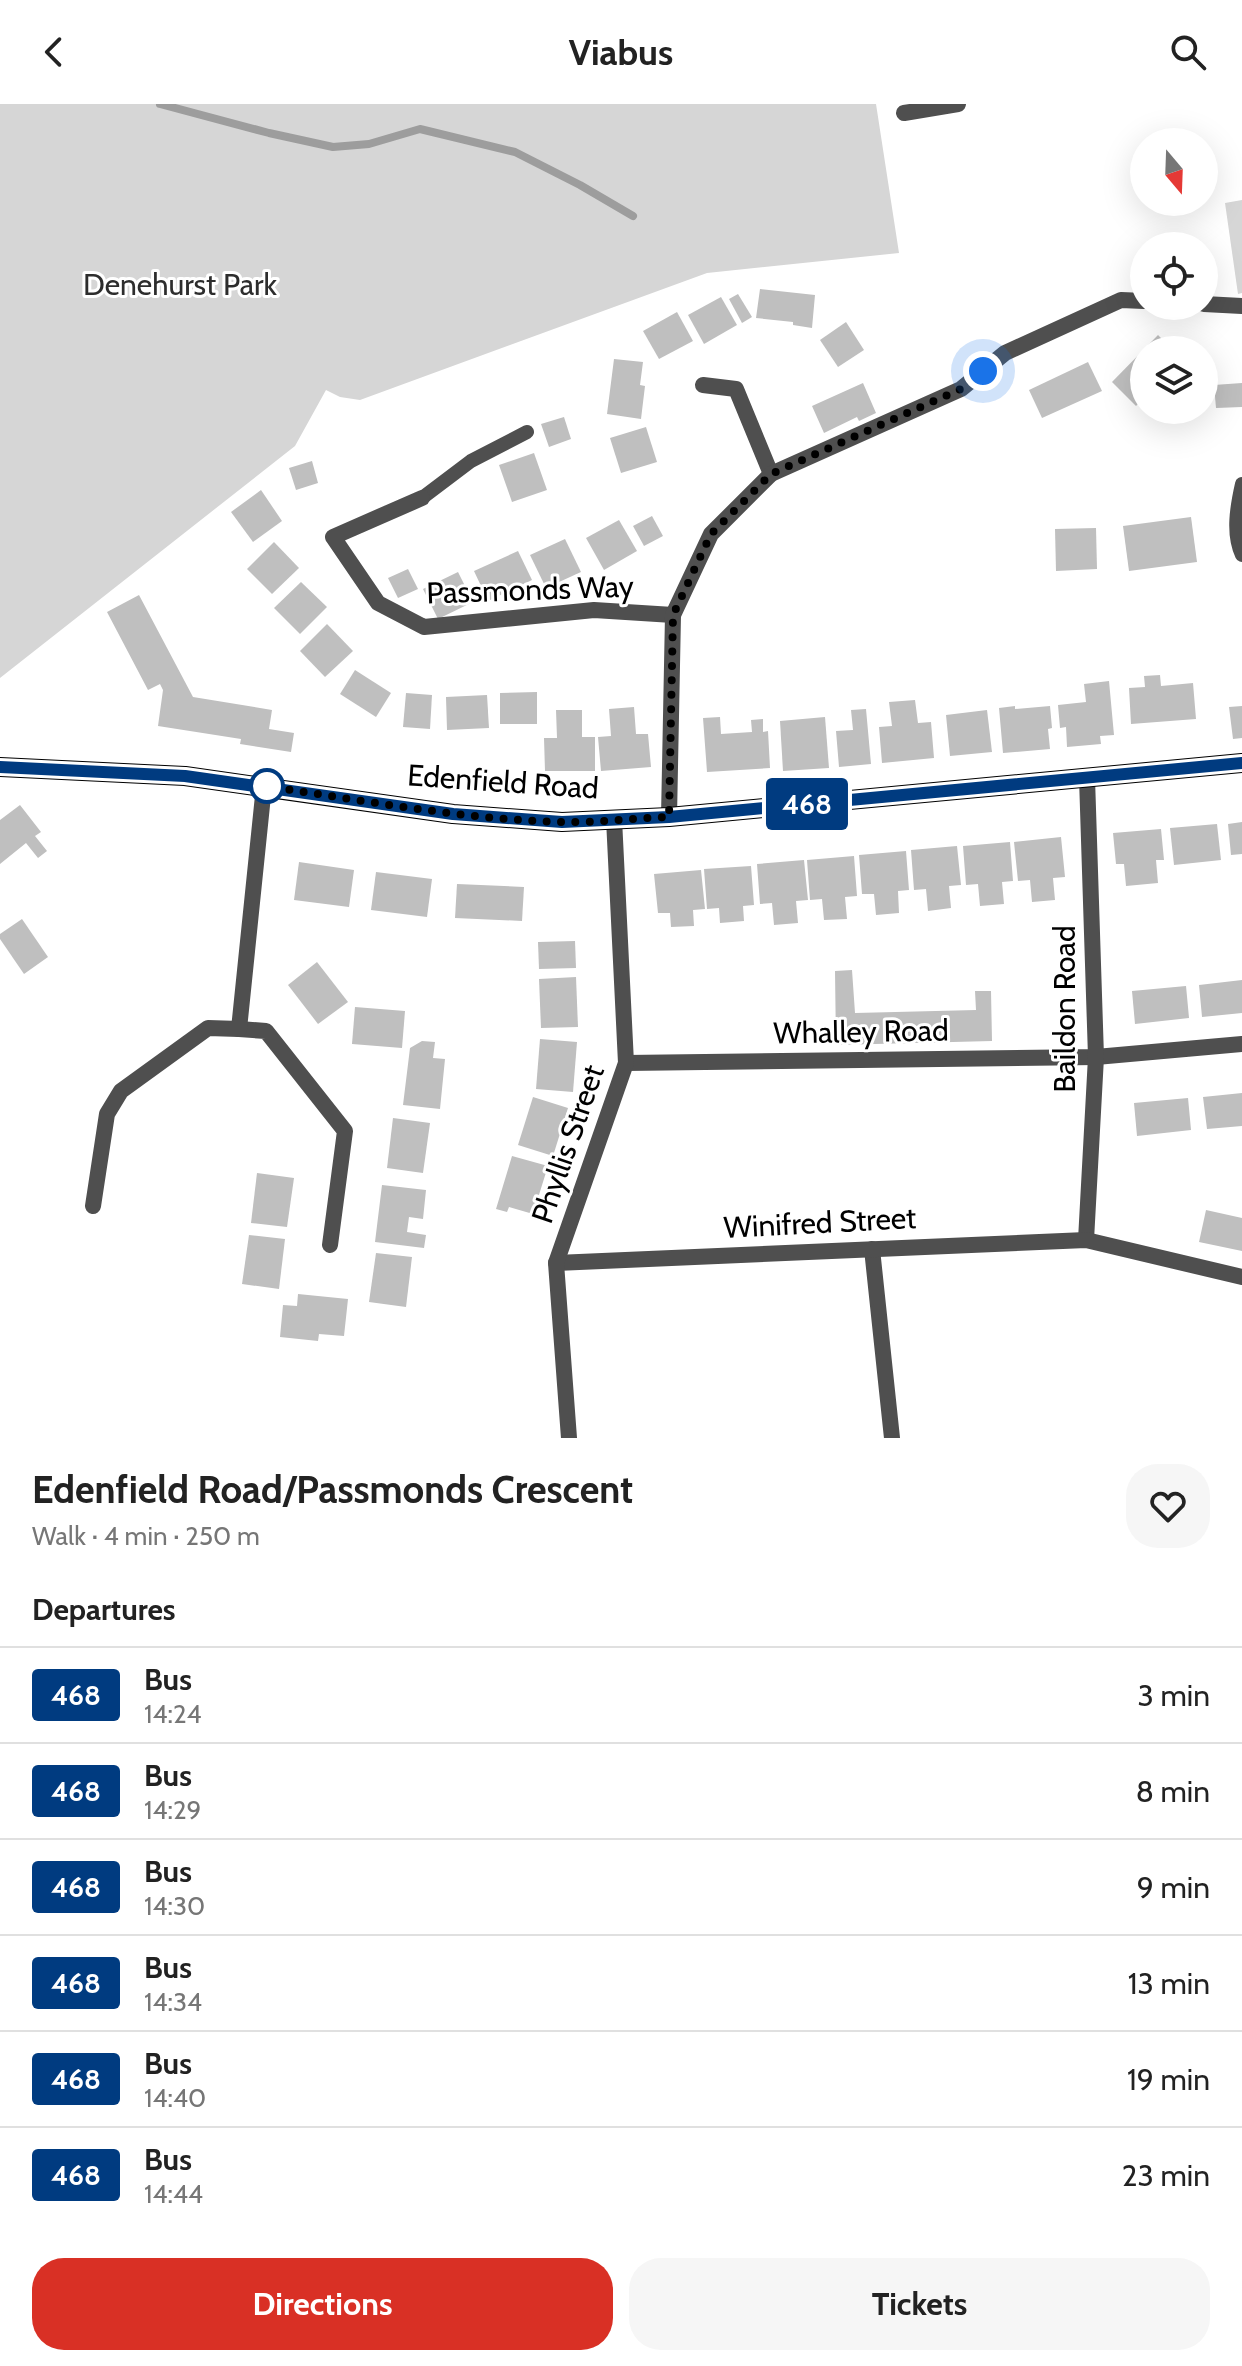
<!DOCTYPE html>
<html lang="en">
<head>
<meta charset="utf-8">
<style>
	:root { --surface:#fff; --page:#f6f6f6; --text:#222; --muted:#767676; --line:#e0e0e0; --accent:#d93025 }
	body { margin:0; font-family:Cabin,sans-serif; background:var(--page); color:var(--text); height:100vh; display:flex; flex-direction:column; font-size:30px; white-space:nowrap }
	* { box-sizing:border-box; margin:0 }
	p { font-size:26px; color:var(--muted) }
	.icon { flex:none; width:44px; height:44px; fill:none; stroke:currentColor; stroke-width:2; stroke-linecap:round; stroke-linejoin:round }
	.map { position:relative; height:1334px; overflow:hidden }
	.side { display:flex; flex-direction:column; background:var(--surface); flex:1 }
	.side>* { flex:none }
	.badge { padding:0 16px; border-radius:6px; font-size:28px; line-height:52px }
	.needle { width:52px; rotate:161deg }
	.controls { position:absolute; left:1130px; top:24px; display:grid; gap:16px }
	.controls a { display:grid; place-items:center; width:88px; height:88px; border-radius:50%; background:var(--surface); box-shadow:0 8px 32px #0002; font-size:40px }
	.you { position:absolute; width:40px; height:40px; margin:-20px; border:6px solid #fff; border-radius:50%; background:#1a73e8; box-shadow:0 0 0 12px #1a73e833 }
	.map>.badge { position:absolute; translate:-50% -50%; box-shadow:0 0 0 4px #fff }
	h2 { padding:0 32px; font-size:30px; line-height:72px }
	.round { display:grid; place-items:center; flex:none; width:84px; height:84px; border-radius:32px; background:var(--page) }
	.headline { display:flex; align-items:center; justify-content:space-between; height:136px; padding:0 32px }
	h1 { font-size:38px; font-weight:700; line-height:60px }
	.action { display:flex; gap:16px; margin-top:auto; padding:16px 32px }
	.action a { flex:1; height:92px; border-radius:32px; background:var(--accent); color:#fff; font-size:32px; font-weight:700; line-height:92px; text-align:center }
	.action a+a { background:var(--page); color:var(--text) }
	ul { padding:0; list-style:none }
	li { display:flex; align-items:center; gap:24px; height:96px; padding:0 32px; border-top:2px solid var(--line) }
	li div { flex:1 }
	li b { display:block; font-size:30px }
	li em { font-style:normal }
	li .badge { min-width:88px; font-weight:700; text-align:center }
	header { display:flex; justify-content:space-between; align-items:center; height:104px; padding:0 32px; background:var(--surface); font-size:36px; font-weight:700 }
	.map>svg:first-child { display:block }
</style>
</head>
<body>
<header><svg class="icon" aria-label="back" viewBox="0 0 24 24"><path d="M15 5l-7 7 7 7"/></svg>Viabus<svg class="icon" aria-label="search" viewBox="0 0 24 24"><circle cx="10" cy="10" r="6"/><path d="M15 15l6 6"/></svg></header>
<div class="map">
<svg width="1242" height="1334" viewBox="0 0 1242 1334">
	<rect width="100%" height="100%" fill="#fff"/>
	<!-- green -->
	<g fill="#d6d6d6">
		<path d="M0,0H876L899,149L707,169L360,296L340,293L326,286L295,342L0,574Z"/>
		<path d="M1242,96V189L1238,190L1225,99Z"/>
	</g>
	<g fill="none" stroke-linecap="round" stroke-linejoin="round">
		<!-- stream -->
		<path stroke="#9d9d9d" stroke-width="8" d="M160,0L269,29L333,43L369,40L420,25L515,48L580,81L633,112"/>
	</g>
	<!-- building -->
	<g fill="#bfbfbf">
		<path d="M760,185L815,191L812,224L793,221V218L756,214Z"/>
		<path d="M738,190L752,213L742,219L729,195Z"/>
		<path d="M721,193L737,221L704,240L688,211Z"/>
		<path d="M677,208L693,237L659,255L643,227Z"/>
		<path d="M846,218L864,246L838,263L820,236Z"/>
		<path d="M1158,231L1173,246H1144V294L1136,302L1112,278Z"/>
		<path d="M614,255L643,258L640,281L645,282L641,315L607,310Z"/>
		<path d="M1088,258L1102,287L1042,314L1029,286Z"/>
		<path d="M863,279L876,309L859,317L857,313L824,329L812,302Z"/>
		<path d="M1242,279V303L1216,304L1214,281Z"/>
		<path d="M564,313L571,335L549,343L541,320Z"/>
		<path d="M646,323L657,358L621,369L610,334Z"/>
		<path d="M534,349L547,386L512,398L499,361Z"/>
		<path d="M312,357L318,379L296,386L289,364Z"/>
		<path d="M261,386L282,417L253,438L231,408Z"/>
		<path d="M652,412L663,432L644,442L633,422Z"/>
		<path d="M1191,413L1197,458L1129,467L1123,422Z"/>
		<path d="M619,416L637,447L604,466L586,434Z"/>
		<path d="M1096,424L1097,465L1056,467L1055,425Z"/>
		<path d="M565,435L581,468L546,484L530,451Z"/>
		<path d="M274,438L299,464L272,490L247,465Z"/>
		<path d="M518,447L532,476L488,497L474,467Z"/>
		<path d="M408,465L418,485L398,494L388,474Z"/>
		<path d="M458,468L473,498L438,515L423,485Z"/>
		<path d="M301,478L327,503L300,530L274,504Z"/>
		<path d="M139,491L193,593L272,606L269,625L294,629L291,648L240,640L241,635L158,622L163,586L160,580L148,586L107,508Z"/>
		<path d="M327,520L353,547L325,573L300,547Z"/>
		<path d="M355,566L391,589L376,613L340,590Z"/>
		<path d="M1160,571L1161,582L1193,579L1196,615L1131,620L1129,584L1145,583L1144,572Z"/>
		<path d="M1109,577L1114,631L1100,632L1101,640L1067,643L1066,623L1060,624L1058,601L1086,598L1084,580Z"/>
		<path d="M537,588V620H500V589Z"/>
		<path d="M406,589L432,591L430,625L403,623Z"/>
		<path d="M487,591L489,624L447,626L446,593Z"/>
		<path d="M915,596L918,619L931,618L934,654L882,659L879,623L892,622L889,598Z"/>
		<path d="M1015,602V605L1050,602L1052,624L1048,625L1050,645L1003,649L999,604Z"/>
		<path d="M1242,602V634L1233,635L1229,603Z"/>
		<path d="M634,603L636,630H648L651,663L601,667L598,633L611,632L609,605Z"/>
		<path d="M866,605L871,660L839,663L836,627L853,626L851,606Z"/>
		<path d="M556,606H582V633H595V667H545L544,634H557Z"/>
		<path d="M987,606L992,648L950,652L946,611Z"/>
		<path d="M720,613L721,630L752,628L751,616L763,615V628L768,627L770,664L707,668L703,614Z"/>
		<path d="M825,613L829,664L783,667L780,617Z"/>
		<path d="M20,701L41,728L35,732L47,747L38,754L26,739L0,760V716Z"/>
		<path d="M1242,718V750L1231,751L1228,720Z"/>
		<path d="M1217,720L1221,756L1174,761L1170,724Z"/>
		<path d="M1161,725L1164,756H1156L1158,779L1126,782L1124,760H1116L1113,729Z"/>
		<path d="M1061,733L1065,773L1053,774L1055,796L1032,798L1030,776L1018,777L1014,738Z"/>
		<path d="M1010,738L1013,777L1002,778L1004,800L980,802L978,780L966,781L963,742Z"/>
		<path d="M957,742L961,781L949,782L951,804L928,807L926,785L914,786L911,746Z"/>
		<path d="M906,747L909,786L898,787L899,809L876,811L874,790H862L859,751Z"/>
		<path d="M854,752L857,792L845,793L847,815L824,816L822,795L810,796L807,756Z"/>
		<path d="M804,756L808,796L796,797L798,819L774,821L772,799L760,800L757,760Z"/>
		<path d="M299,758L354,766L349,803L294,796Z"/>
		<path d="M751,762L754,801L743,802L744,817L720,819L719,804L707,805L704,765Z"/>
		<path d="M701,766L705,805L693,806L694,822L671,823L670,809H658L654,770Z"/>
		<path d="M376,768L432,775L427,813L371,806Z"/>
		<path d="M457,780L524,783L522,817L455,814Z"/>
		<path d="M22,815L48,853L24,870L0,835V830Z"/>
		<path d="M575,837L576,864L539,865L538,838Z"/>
		<path d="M317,858L348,898L318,920L288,881Z"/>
		<path d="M852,866L855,909L976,906L975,887H991L992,937L836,941L835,867Z"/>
		<path d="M576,873L578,923L541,924L539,875Z"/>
		<path d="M1242,876V909L1202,913L1199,881Z"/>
		<path d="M1186,882L1189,914L1135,920L1132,887Z"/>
		<path d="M355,903L405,907L402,944L352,940Z"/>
		<path d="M540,935L577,938L573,988L536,985Z"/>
		<path d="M422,937L435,938L433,954L445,955L440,1005L403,1001L410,944Z"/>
		<path d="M1242,989V1022L1207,1025L1203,993Z"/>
		<path d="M533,993L568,1004L553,1052L518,1041Z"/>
		<path d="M1188,994L1191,1026L1137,1032L1134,999Z"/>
		<path d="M393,1014L430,1019L423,1069L387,1064Z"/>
		<path d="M512,1052L548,1062L533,1110L509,1103L507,1108L496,1105Z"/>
		<path d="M257,1069L294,1074L287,1123L251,1119Z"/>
		<path d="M382,1081L426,1086L423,1115L409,1113L407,1128L426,1131L424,1144L375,1138Z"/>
		<path d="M1206,1106L1242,1114V1147L1199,1138Z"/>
		<path d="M249,1131L285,1135L279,1185L242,1180Z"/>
		<path d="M376,1149L412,1153L406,1203L369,1198Z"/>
		<path d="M298,1190L348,1195L344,1232L319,1230L318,1237L280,1233L283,1201L297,1202Z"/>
	</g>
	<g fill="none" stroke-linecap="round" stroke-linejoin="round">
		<!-- service -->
		<g stroke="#4f4f4f" stroke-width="14">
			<path d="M1242,380C1237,402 1232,430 1242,451"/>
			<path d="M422,394L471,357L527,328"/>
		</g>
		<!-- minor -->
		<g stroke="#4f4f4f" stroke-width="16">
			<path d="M904,9L958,0"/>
			<path d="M1204,200L1242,202"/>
			<path d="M703,281L736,285L771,370"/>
			<path d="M422,394L333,433L378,499L424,523L594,506L673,511"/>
			<path d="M669,713L673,511L711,430L771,370L961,285L1005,249L1121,196L1144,197"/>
			<path d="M239,925L266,927L345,1027L330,1141"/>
			<path d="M626,959L1096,953L1242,940"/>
			<path d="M93,1102L107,1010L121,987L208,924L239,925L264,682"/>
			<path d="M1086,1136L1096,953L1087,674"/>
			<path d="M872,1145L892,1334"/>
			<path d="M556,1159L1086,1136L1242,1173"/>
			<path d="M569,1334L556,1159L626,959L614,715"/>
		</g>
		<!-- primary -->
		<path stroke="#000" stroke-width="20" d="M0,663L185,672L453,710L562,718L669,713L1242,659"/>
	</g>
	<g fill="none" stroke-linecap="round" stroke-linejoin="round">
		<!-- line casing -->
		<g stroke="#fff" stroke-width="18">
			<path id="line" d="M0,663L185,672L453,710L562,718L669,713L1242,659"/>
		</g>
		<!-- line -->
		<use href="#line" stroke="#003b80" stroke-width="12"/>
		<!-- walk -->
		<path stroke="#000" stroke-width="8" stroke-dasharray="0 14.4" d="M267,682H264C362,696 461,715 560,718C595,719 634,714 669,713L673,511L711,430L771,370L961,285L983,267"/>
	</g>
	<!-- markers -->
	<circle fill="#fff" stroke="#003b80" stroke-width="4" cx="267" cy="682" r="16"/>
	<g text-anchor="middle" stroke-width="6" stroke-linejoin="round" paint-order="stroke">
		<!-- park labels -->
		<g font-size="30" fill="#2d2d2d" stroke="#fff">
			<text x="180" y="191">Denehurst Park</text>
		</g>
		<!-- street labels -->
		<g font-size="30" fill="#000" stroke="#fff">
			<text transform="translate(530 486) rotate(-2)" y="10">Passmonds Way</text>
			<text transform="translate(503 678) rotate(4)" y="10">Edenfield Road</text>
			<text transform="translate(1065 905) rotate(-90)" y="10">Baildon Road</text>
			<text transform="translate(861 928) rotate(-1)" y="10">Whalley Road</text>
			<text transform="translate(568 1040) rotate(-71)" y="10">Phyllis Street</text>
			<text transform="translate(820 1119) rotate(-3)" y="10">Winifred Street</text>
		</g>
	</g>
</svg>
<div class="controls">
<a><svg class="needle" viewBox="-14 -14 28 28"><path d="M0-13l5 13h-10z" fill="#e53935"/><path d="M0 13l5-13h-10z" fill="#767676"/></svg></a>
<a><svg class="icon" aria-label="locate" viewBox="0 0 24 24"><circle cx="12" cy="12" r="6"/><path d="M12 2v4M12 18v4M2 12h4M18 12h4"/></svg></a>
<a><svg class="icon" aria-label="layers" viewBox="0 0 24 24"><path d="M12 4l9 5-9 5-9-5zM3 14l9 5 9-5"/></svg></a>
</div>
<div class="you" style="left:983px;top:267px"></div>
<b class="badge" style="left:807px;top:700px;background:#003b80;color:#fff">468</b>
</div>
<section class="side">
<div class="headline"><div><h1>Edenfield Road/Passmonds Crescent</h1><p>Walk · 4 min · 250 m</p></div><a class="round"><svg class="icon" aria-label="heart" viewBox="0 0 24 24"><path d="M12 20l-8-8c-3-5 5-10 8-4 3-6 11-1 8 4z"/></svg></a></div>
<h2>Departures</h2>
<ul>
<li><span class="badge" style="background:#003b80;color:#fff">468</span><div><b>Bus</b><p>14:24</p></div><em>3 min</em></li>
<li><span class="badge" style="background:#003b80;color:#fff">468</span><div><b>Bus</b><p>14:29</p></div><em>8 min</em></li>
<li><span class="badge" style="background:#003b80;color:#fff">468</span><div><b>Bus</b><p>14:30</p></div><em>9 min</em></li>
<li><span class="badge" style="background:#003b80;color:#fff">468</span><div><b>Bus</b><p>14:34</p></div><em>13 min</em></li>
<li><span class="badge" style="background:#003b80;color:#fff">468</span><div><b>Bus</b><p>14:40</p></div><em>19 min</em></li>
<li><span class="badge" style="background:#003b80;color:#fff">468</span><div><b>Bus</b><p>14:44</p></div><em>23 min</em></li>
</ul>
<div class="action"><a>Directions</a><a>Tickets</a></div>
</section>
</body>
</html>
